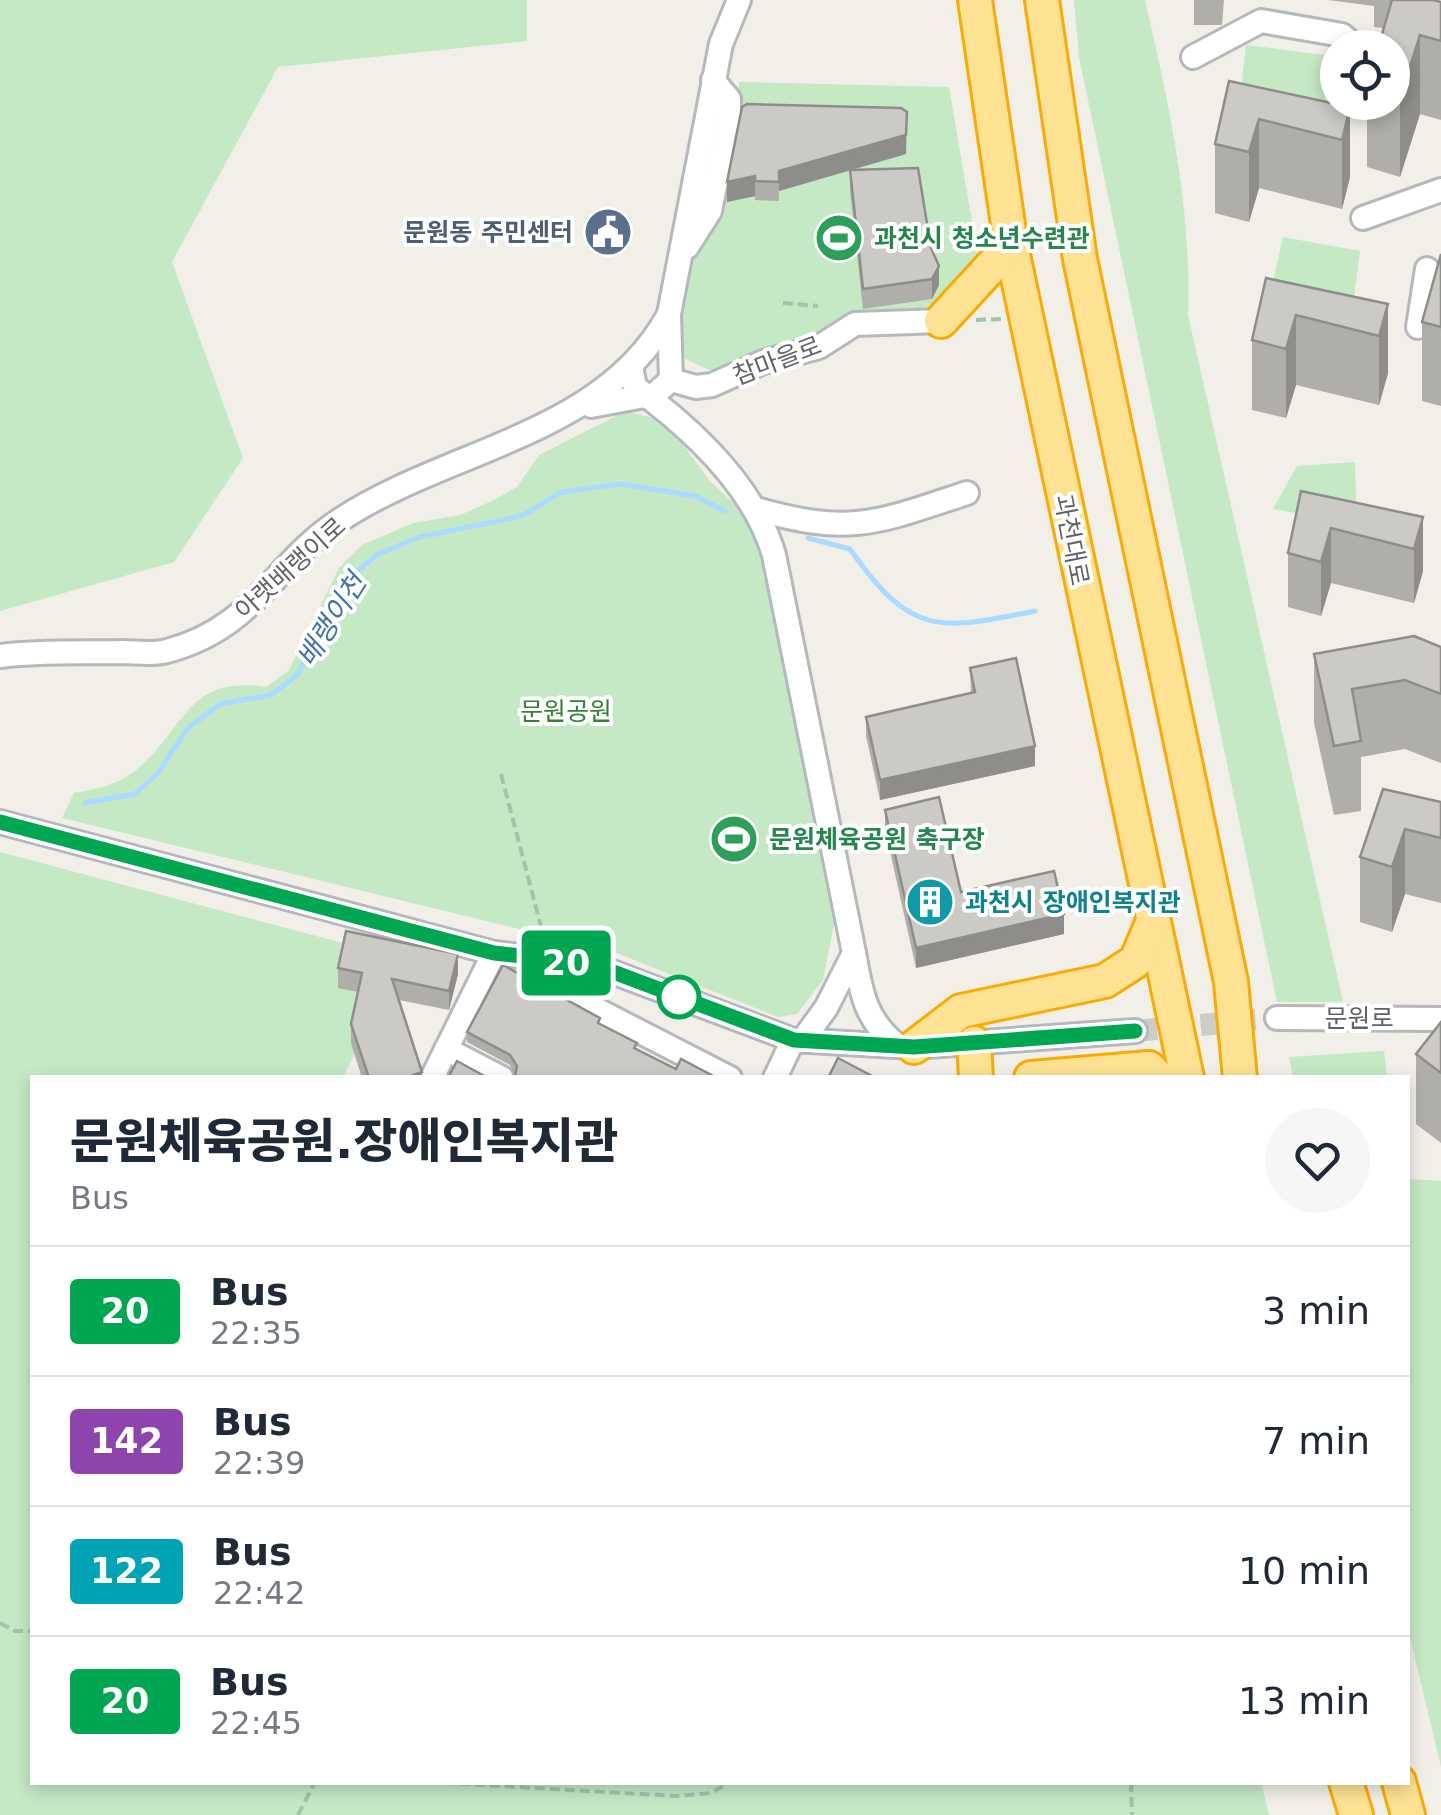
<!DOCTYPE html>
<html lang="en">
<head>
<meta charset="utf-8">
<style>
	:root { --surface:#fff; --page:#f6f6f7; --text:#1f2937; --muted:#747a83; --line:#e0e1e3 }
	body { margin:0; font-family:"DejaVu Sans","Noto Sans KR",sans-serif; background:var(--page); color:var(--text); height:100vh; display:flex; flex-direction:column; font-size:38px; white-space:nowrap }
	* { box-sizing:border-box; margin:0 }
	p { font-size:32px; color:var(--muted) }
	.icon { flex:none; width:55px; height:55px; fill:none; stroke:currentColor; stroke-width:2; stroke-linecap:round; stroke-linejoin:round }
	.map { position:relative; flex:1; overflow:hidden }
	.details { position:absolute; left:30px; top:1075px; width:1380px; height:710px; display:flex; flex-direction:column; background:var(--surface); border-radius:0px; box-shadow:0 5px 15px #0003 }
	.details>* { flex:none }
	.badge { padding:0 20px; border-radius:8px; font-size:35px; line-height:65px }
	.tools { position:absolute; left:1320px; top:30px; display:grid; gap:20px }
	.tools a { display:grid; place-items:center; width:90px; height:90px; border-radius:50%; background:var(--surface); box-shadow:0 5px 15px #0003; font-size:50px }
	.map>.badge { position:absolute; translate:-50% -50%; box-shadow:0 0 0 5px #fff }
	.round { display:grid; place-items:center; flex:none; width:105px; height:105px; border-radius:52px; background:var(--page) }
	.head { display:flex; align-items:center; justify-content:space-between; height:170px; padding:0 40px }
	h1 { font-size:48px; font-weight:800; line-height:75px }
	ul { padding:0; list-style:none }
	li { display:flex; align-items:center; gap:30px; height:130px; padding:0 40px; border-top:2px solid var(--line) }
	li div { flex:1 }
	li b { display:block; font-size:38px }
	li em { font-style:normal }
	li .badge { min-width:110px; font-weight:700; text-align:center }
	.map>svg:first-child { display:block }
</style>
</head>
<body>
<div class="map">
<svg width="1441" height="1815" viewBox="0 0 1441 1815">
	<rect width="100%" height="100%" fill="#f1efe8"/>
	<!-- green -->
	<g fill="#c5e8c5">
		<path d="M0,0H527V41L278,67L172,262L243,458L174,562L0,611Z"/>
		<path d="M1074,0H1145C1169,105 1192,207 1188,315L1343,1002H1277L1079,57Z"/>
		<path d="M1246,45L1331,56L1323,117L1239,108Z"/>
		<path d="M739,82L949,87L985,298L849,319L810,341L754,354L713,372L682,357L678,347L692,256L720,215L725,198L738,129Z"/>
		<path d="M1283,237L1360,251L1354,298L1270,295Z"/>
		<path d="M626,411L665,421L710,481L759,527L835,919L823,980L797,1014L778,1017L614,952L62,818L74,793C93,790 117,785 132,773C185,734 183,674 266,687L289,670L339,568L362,545L413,523L460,515L492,501L517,487L539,455Z"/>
		<path d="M1355,462L1356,500L1342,521L1273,509L1297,466Z"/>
		<path d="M0,852L403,959L343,1077L32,1078V1782H1261L1269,1815H0Z"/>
		<path d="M1384,1051L1387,1077H1293L1289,1057Z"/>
		<path d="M1408,1179L1441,1181V1767L1408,1629Z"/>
	</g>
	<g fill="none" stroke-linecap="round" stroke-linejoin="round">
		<!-- stream -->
		<g stroke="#aadaff" stroke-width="5">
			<path d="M808,538L850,549C911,636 937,631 1035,611"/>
			<path d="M85,803L135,794L158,773L187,729L220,704L271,695L297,675L351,576L378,554L420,537L522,516L562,492L620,484L695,496L725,511"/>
		</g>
		<!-- minor-tunnel -->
		<path stroke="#ccccc8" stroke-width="22" stroke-dasharray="22 11" stroke-linecap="butt" d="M1135,1031L1277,1018"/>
		<!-- minor casing -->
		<g stroke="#b5b8bc" stroke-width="28">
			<g id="minor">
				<path d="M1193,57L1261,21L1342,35L1357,48"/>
				<path d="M1363,218L1441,190"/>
				<path d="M687,247L710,211L729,117V99L713,80"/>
				<path d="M1418,327L1427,269"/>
				<path d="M631,367L635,387C691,428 754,486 774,555L854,953L826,1008L802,1041"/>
				<path d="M671,380L696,387L712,385L763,362L819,347L855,324L941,321"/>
				<path d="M591,406L655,394L671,380L669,314L721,44L739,0"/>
				<path d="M756,509C851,536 876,523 967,493"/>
				<path d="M0,656C40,651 81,653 122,652C136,652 154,655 167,651C255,628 274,563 340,520C447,449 605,435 669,314"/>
				<path d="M0,822L494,953L591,964L793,1040L914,1047L1135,1031"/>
				<path d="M854,953C861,992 865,1020 897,1045"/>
				<path d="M537,958L543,982L730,1078"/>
				<path d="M1277,1018L1441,1019"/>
				<path d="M446,1049L502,1078"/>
				<path d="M432,1078L494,953"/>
				<path d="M775,1078L793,1040"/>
			</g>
		</g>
		<!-- highway casing -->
		<g stroke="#f9ab00" stroke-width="38">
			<g id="highway">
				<path d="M975,0L1011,245L1187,1078"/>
				<path d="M1042,0L1080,259L1231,982L1240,1078"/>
				<path d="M941,321L1011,245"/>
				<path d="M974,1043L976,1078"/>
				<path d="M914,1047L961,1011L1105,981L1136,961L1153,921"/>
				<path d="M1031,1078L1149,1068L1159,1078"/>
				<path d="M1346,1782L1356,1815"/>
				<path d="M1399,1782L1408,1815"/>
			</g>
		</g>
		<!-- path -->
		<g stroke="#9cc7a9" stroke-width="4" stroke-dasharray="10 5" stroke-linecap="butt">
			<path d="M783,303L818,306"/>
			<path d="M976,320L1001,319"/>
			<path d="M501,774L544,938"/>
			<path d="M0,1623L15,1631H32"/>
			<path d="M430,1782L676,1796L711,1793L731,1782"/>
			<path d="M1131,1782L1132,1815"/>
			<path d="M298,1815L315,1782"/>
		</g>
		<!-- minor -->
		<use href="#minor" stroke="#fff" stroke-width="22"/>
		<!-- highway -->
		<use href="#highway" stroke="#fde293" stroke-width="32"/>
	</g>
	<!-- wall -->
	<g fill="#afaea9">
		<path d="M1194,0H1224L1222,25H1194Z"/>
		<path d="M1328,0H1433L1441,2V120L1420,114L1400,177L1367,167V102H1392V48L1384,28L1374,27V6Z"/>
		<path d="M1229,81L1350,107V177L1342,209L1259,188L1249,222L1215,213V144Z"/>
		<path d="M906,154L779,191V201L755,200V196L727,202V182Z"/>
		<path d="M850,170L931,248L939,285L932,299L863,309L850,190Z"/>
		<path d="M1441,254V406L1422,401V322Z"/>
		<path d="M1266,278L1388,304V373L1379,405L1296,385L1286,418L1252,410V340Z"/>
		<path d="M1301,491L1423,517V571L1414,603L1331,583L1321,616L1288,607V553Z"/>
		<path d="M1441,647V763L1405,749L1361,757V811L1334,815L1314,723V654Z"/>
		<path d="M970,668L1035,766L880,800L866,736V717L971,693Z"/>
		<path d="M1441,802V903L1405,894L1392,932L1360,922V857Z"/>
		<path d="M885,810L961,892L1064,934L916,968L885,829Z"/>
		<path d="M338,968L458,974L449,1010L399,1000L422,1078H362L351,1043V1024L358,992L338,988Z"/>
		<path d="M1441,1022V1143L1416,1124V1054Z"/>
		<path d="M600,1025L637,1049L676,1069L717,1078L515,1076L510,1065L467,1042V1032Z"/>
	</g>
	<!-- shaded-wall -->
	<g fill="#8f8d8a">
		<path d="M1420,35V114L1400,177V98Z"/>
		<path d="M1350,107V177L1342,209V140Z"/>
		<path d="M907,112L906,154L779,191V171Z"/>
		<path d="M1259,119V188L1249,222V152Z"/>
		<path d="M755,176V196L727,202V182Z"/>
		<path d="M939,266V285L932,299V279Z"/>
		<path d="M1388,304V373L1379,405V336Z"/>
		<path d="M1296,315V385L1286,418V349Z"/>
		<path d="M1423,517V571L1414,603V549Z"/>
		<path d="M1331,528V583L1321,616V562Z"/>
		<path d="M1035,746V766L880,800V780Z"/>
		<path d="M1405,829V894L1392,932V867Z"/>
		<path d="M1064,914V934L916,968V948Z"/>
		<path d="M458,954V974L449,1010V991Z"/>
		<path d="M422,1072V1078H405Z"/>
	</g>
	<!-- building -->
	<g fill="#cccac5" stroke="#8f8d8a" stroke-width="2.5">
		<path d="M1392,0H1433L1441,2V41L1420,35L1400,98L1392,96V48H1378Z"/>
		<path d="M1229,81L1350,107L1342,140L1259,119L1249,152L1215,144Z"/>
		<path d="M747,104L901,108L907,112L906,135L779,171V182L755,181V176L727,182L742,107Z"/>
		<path d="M918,168L931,248L939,266L932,279L863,289L850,170Z"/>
		<path d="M1441,254V327L1422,322Z"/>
		<path d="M1266,278L1388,304L1379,336L1296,315L1286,349L1252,340Z"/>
		<path d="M1301,491L1423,517L1414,549L1331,528L1321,562L1288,553Z"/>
		<path d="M1414,636L1441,647V694L1405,680L1352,689L1361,741L1334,746L1314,654Z"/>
		<path d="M1016,658L1035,746L880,780L866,717L975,692L970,668Z"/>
		<path d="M1383,789L1441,802V838L1405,829L1392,867L1360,857Z"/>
		<path d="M939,797L961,892L1054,871L1064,914L916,948L885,810Z"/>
		<path d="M346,931L458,954L449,991L392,979L422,1072L405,1078H369L351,1024L362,973L338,968Z"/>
		<path d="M503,965L600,1018L598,1023L637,1043L634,1048L676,1069L681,1059L717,1078H508L515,1076L517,1066L510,1055L467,1032Z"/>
		<path d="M1441,1022V1073L1416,1054Z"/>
		<path d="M838,1058L874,1077V1078H828Z"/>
		<path d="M457,1061L488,1078H448Z"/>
	</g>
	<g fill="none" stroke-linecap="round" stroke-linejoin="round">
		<!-- line casing -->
		<g stroke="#fff" stroke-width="22">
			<path id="line" d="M0,822L494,953L592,964L794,1040L914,1047L1135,1031"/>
		</g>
		<!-- line -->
		<use href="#line" stroke="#00a651" stroke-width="15"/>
	</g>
	<!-- icons -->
	<defs>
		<g id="civic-disc" transform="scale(2.5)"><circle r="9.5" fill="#5c6f8a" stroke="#fff"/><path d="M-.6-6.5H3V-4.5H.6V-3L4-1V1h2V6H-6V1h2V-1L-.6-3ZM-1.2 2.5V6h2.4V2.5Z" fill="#fff"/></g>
		<g id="stadium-disc" transform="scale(2.5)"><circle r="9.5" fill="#2e9e5b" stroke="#fff"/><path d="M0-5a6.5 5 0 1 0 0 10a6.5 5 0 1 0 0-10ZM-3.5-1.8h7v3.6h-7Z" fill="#fff"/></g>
		<g id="building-disc" transform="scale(2.5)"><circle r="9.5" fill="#0f9aa8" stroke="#fff"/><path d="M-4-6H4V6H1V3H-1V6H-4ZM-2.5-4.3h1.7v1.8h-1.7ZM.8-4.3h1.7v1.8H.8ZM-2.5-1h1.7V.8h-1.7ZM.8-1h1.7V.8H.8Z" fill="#fff"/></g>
	</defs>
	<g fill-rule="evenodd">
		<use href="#civic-disc" x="608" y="232"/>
		<use href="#stadium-disc" x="839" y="238"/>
		<use href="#stadium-disc" x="734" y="839"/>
		<use href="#building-disc" x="930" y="902"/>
	</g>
	<!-- markers -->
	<circle fill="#fff" stroke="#00a651" stroke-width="5" cx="679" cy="997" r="20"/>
	<g text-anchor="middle" stroke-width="8" stroke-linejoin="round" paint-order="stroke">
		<!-- service labels -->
		<g font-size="25" font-weight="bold" fill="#4e5e75" stroke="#fff" text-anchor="end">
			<text x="573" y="241">문원동 주민센터</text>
		</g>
		<!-- leisure labels -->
		<g font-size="25" font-weight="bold" fill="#27864d" stroke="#fff" text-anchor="start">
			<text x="874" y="247">과천시 청소년수련관</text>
			<text x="769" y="848">문원체육공원 축구장</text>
		</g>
		<!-- street labels -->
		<g font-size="25" fill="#5f6368" stroke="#fff">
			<text transform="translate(777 360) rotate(-21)" y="9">참마을로</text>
			<text transform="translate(1072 540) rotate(79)" y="9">과천대로</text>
			<text transform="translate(290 568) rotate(-42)" y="9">아랫배랭이로</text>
			<text x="1359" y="1027">문원로</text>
		</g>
		<!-- park labels -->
		<g font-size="25" fill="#348238" stroke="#fff">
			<text x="566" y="720">문원공원</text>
		</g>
		<!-- culture labels -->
		<g font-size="25" font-weight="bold" fill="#0d838f" stroke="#fff" text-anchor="start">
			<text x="965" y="911">과천시 장애인복지관</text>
		</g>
		<!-- water labels -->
		<g font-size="28" font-style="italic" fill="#4174aa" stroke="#fff">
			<text transform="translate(331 620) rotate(-58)" y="10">배랭이천</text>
		</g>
	</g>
</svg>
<div class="tools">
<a><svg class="icon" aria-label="locate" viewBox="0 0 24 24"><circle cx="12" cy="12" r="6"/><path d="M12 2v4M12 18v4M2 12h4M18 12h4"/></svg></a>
</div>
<b class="badge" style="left:566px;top:963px;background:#00a651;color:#fff">20</b>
<section class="details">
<div class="head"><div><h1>문원체육공원.장애인복지관</h1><p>Bus</p></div><a class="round"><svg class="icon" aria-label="heart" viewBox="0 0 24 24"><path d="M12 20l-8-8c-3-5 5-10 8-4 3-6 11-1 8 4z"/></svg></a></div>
<ul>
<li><span class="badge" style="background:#00a651;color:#fff">20</span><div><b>Bus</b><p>22:35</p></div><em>3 min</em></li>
<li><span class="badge" style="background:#8e44ad;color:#fff">142</span><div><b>Bus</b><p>22:39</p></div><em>7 min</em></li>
<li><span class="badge" style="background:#00a3b4;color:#fff">122</span><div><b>Bus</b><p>22:42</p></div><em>10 min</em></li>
<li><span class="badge" style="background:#00a651;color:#fff">20</span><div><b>Bus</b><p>22:45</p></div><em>13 min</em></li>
</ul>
</section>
</div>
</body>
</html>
